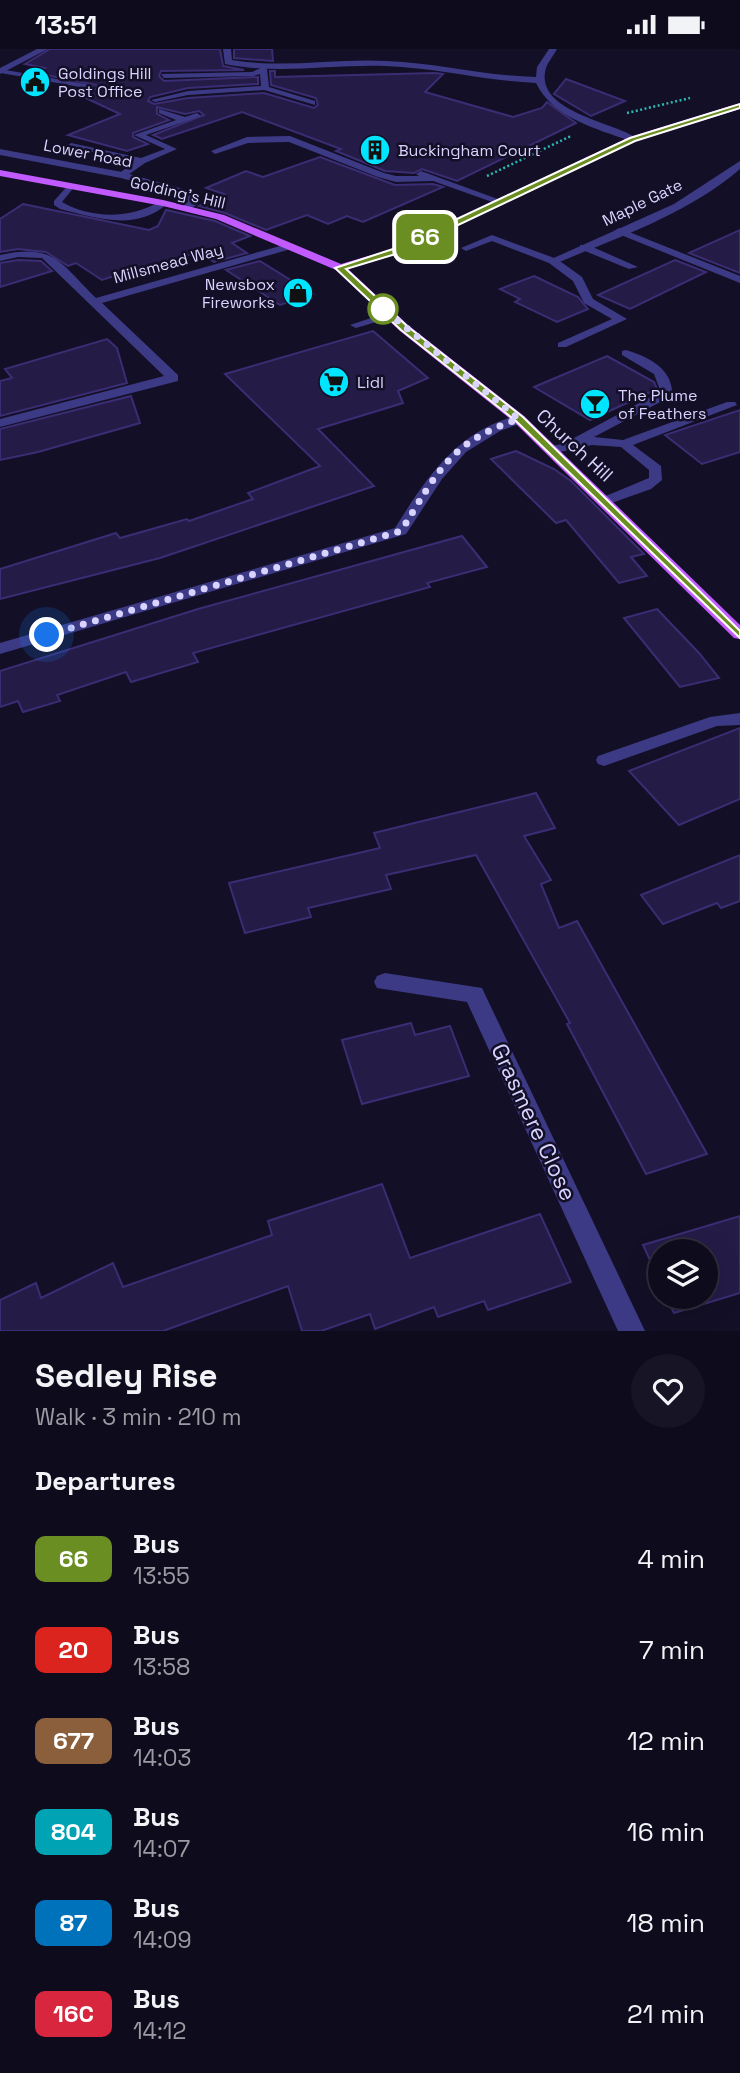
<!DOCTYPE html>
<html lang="en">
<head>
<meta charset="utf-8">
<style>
	:root { --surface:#0e0b1c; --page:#171425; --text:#f1f3f6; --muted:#9b9ba3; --line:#2e2b3b }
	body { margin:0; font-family:"Space Grotesk",sans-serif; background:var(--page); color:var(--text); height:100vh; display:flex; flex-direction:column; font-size:26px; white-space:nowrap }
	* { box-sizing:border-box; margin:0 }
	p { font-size:23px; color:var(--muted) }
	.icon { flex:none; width:38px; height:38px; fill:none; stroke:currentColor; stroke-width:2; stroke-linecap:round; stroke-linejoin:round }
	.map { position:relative; height:1282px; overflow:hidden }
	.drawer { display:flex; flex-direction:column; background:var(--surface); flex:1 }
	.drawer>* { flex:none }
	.badge { padding:0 14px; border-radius:10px; font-size:24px; line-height:46px }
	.tools { position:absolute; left:648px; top:1190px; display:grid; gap:14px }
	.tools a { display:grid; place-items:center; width:70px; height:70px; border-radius:50%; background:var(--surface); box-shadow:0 7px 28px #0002,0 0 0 2px var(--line); font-size:35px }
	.you { position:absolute; width:35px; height:35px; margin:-18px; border:5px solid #fff; border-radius:50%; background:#1a73e8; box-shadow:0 0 0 10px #1a73e833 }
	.map>.badge { position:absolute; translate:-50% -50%; box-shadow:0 0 0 4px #fff }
	h2 { padding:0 35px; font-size:26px; line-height:63px }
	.round { display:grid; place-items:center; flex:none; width:74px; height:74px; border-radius:37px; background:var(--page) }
	.headline { display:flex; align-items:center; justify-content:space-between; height:119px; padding:0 35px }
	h1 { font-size:33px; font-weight:800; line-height:52px }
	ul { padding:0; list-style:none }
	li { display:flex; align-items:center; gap:21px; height:91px; padding:0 35px }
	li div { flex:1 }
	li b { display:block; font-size:26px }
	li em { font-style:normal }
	li .badge { min-width:77px; font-weight:700; text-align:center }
	.status { display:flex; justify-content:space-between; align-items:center; height:49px; padding:0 35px; background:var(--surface); direction:ltr }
	.status svg { height:19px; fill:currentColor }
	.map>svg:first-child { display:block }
</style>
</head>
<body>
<div class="status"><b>13:51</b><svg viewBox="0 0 49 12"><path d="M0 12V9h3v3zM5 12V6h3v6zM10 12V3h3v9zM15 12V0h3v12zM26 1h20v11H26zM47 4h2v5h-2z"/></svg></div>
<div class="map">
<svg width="740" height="1282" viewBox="0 0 740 1282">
	<rect width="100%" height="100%" fill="#130f26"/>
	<!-- building -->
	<g fill="#241b47" stroke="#3b2d73" stroke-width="2">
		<path d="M50,0H220L223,17L244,21L161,22L159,27L164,32L258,28V35L188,39L150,48L148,52L154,55L188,49L264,44L314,59L318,56L316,49L271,36L270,22H275V28L435,24L443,25L425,43L513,68L542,59L547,53L576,74L457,132L422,120L414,124L385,122L336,102L341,100L242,63L162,90L153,86L204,66L199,62L185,65L157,58V65L169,71L133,84V88L148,95L127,102L68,86L120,65L60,37L91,43L97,39L96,36L36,24L45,19L25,15Z"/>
		<path d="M234,0H272L273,12L234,9Z"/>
		<path d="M566,30L625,52L591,67L554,45Z"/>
		<path d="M320,108L395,136L433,135L443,138L363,173L347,167L328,175L307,166L266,181L225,164L199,157L224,145L206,139L246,122L263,128Z"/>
		<path d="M23,155L149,181L158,177L166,161L215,172L250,187L232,194L247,204L214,213L198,203L126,227L123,224L102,231L76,214L68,217L46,203L18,200L0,203V170Z"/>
		<path d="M740,181V224L689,204Z"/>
		<path d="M18,211L41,212L52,222L0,238V214Z"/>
		<path d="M675,211L706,223L630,260L598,246Z"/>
		<path d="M260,212L313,245L280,256L226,221Z"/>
		<path d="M534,227L578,248L588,260L557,273L515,253L520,250L500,240Z"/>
		<path d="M373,282L428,329L398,342L403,354L318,380L374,437L160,509L0,550V520L116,484L120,489L187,470L189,472L253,450L248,444L320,417L225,325Z"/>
		<path d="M107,290L117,299L127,334L0,367V332L12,329L5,320Z"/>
		<path d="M607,307L654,333L657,340L590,371L534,338Z"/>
		<path d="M131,347L140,374L38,403L0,411V380Z"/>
		<path d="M740,361V403L702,415L665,386Z"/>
		<path d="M516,402L554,420L571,432L644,505L631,508L647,527L619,534L566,471L556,474L491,410Z"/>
		<path d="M462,487L487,518L427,534L430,538L193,604L198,613L131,633L126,623L57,646L60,652L23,663L18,652L0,658V622L198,560Z"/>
		<path d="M657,560L699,604L719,629L680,638L624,569Z"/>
		<path d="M740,679V750L679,776L629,722Z"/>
		<path d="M536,744L555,779L524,787L551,831L541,835L559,879L577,872L707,1105L646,1125L567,975L570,974L476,806L386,826L391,840L308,859L311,868L245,884L229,834L380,799L374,784Z"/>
		<path d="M740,806V852L721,859L717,854L663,875L641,846Z"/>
		<path d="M411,974L415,986L450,977L469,1027L362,1055L342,991Z"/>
		<path d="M382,1135L410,1209L540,1165L571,1233L488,1261L484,1252L438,1268L434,1258L375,1280L370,1265L321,1282H302L288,1237L163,1282H0V1251L36,1234L41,1249L113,1214L123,1238L272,1186L268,1172Z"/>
		<path d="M740,1167V1244L674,1264L666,1248H705V1202H660V1233L643,1196Z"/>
	</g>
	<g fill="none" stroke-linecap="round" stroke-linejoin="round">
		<!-- path -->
		<g stroke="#2fb8b0" stroke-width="2.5" stroke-dasharray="2 2.5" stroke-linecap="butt">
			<path d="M627,64L690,49"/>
			<path d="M487,127L571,87"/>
		</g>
		<!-- lane -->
		<g fill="#3d3a85" fill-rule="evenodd">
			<path d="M263,18L267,20L269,38L315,52V56L264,41L188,46L155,53L151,51L188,42L261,37L260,25L253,27L164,29L161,25L252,23Z"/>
			<path d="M0,20L91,36L95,38L91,40L1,24Z"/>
			<path d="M159,60L185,68L197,64L201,67L146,86L177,100L145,114L125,128L117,126L134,113L67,97L71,94L141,109L165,100L134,86L176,71L159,64Z"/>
			<path d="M290,87L384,124L396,127H419L416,125L421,122L503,152L495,154L433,132L396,133L378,128L289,93L248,94L215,105L211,102L247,88Z"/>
			<path d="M70,134L75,137L62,153C91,170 132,170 160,152L168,154C137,183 96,169 60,160L54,156V152Z"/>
			<path d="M619,179L740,227V234L616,184L614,182Z"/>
			<path d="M492,186L557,210L582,228L593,250L627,270L566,298H558V294L612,270L584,254L573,232L549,214L492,192L466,202L461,199Z"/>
			<path d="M580,196H588L638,218L629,220L580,200Z"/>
			<path d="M389,263L393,264V268L356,279L350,276Z"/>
			<path d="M626,301C646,307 670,318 672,341L664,351L594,388L623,391L727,353H735L737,356L633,396L661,417L662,431L651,440L606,456L599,452L601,449L649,429V421L621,398L592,396L551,405L545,401L547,398L572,393L574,389L656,345L660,341L654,325L622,306V302Z"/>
			<path d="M740,664V676L717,677L604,717L598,715L596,711L598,707L710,668Z"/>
		</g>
		<!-- street -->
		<g fill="#3d3a85" fill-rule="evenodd">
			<path d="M37,0H48L0,25V19Z"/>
			<path d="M223,0H231L232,11C284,20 335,9 387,12C437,14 486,27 536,28L537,18L549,0H557C554,6 548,13 546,19C533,63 615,73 638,90L630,92C595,79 553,69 536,34C486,32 437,19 386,17C332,15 279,26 225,15Z"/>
			<path d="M0,100L122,123L194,143L199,154L189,161H181V157L188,153L186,147L121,129L0,106Z"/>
			<path d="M740,112V120C688,165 619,188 557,214L547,212L674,155Z"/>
			<path d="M287,195L293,198L291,200L102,254L178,326V332L0,378V370L164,327L42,209L18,208L0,212V206C55,194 60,214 96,249Z"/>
			<path d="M519,366L526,370L524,373L500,382L466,403L442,430L406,485L0,605V594L395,479C427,428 457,382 519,366Z"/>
			<path d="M385,924L482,939L645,1282H618L467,953L377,939L374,933L377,927Z"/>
		</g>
		<!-- primary -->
		<path fill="#c25bff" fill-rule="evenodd" d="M740,54V60L636,92L400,204L348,220L408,276L524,367L740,576V590L734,589L514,373L400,282L336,221L216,170L163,157L0,127V121L163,151L224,166L341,215L392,200L630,88Z"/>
	</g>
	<!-- line -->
	<path fill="#6b8e23" stroke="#fff" stroke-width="2" d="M740,55V59L635,92L399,204L346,220L407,277L523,368L740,582V589L516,372L401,281L335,219L393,200L630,89Z"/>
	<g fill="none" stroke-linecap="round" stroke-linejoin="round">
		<!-- walk -->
		<path stroke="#d9d4ff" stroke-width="7" stroke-dasharray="0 12.6" d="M47,586L401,482C438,423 449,393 519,370L383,260"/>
	</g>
	<!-- icons -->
	<defs>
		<g id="civic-disc" transform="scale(1.575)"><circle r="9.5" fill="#00e5ff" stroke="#130f26"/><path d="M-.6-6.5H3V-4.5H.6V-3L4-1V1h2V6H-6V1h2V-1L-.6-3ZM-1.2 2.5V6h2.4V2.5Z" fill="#111"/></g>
		<g id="building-disc" transform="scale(1.575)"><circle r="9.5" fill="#00e5ff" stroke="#130f26"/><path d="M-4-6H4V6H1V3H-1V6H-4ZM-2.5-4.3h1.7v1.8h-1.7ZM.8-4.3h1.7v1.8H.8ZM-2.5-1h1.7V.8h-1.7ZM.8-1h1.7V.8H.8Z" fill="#111"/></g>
		<g id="shop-disc" transform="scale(1.575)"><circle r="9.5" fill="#00e5ff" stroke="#130f26"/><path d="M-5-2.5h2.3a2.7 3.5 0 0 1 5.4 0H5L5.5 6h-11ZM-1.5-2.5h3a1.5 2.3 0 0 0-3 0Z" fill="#111"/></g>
		<g id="supermarket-disc" transform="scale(1.575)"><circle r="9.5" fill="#00e5ff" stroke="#130f26"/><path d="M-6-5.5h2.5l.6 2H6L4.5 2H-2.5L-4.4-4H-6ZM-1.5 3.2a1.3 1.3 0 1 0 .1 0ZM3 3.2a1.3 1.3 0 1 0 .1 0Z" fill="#111"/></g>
		<g id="bar-disc" transform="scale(1.575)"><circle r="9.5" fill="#00e5ff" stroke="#130f26"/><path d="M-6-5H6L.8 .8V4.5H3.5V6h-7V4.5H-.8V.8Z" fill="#111"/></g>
	</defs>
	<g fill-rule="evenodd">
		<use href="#civic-disc" x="35" y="33"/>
		<use href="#building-disc" x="375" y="101"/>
		<use href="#shop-disc" x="298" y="244"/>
		<use href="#supermarket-disc" x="334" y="333"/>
		<use href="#bar-disc" x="595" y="355"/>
	</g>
	<!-- markers -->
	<circle fill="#fff" stroke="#6b8e23" stroke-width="3.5" cx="383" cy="260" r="14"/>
	<g text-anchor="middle" stroke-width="5" stroke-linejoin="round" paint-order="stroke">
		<!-- far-poi labels -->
		<g font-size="16" fill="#d9d4ff" stroke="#130f26" text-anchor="start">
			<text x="58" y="30">Goldings Hill<tspan x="58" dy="18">Post Office</tspan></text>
			<text x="398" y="107">Buckingham Court</text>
			<text x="275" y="241" text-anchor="end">Newsbox<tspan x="275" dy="18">Fireworks</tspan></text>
			<text x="357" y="339">Lidl</text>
			<text x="618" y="352">The Plume<tspan x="618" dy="18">of Feathers</tspan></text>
		</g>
		<!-- far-street labels -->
		<g font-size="16" fill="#d9d4ff" stroke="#130f26">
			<text transform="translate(88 104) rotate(11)" y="6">Lower Road</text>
			<text transform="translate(178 143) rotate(13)" y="6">Golding's Hill</text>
			<text transform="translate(642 153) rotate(-26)" y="6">Maple Gate</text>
			<text transform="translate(168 214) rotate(-15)" y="6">Millsmead Way</text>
		</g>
		<!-- street labels -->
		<g font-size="19" fill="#d9d4ff" stroke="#130f26">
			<text transform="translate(575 396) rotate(43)" y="7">Church Hill</text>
		</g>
		<!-- near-street labels -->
		<g font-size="23" fill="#d9d4ff" stroke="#130f26">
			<text transform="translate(534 1073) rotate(65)" y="8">Grasmere Close</text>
		</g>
	</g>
</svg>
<div class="tools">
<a><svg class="icon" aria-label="layers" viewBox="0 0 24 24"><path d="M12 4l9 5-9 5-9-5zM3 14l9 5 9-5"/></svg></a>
</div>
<div class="you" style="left:47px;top:586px"></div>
<b class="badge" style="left:425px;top:188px;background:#6b8e23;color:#fff">66</b>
</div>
<section class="drawer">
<div class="headline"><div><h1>Sedley Rise</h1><p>Walk · 3 min · 210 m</p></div><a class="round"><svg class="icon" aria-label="heart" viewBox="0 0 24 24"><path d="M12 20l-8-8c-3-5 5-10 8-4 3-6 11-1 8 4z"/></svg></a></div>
<h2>Departures</h2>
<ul>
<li><span class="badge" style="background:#6b8e23;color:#fff">66</span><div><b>Bus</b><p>13:55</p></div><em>4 min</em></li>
<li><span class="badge" style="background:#dc241f;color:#fff">20</span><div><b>Bus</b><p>13:58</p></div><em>7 min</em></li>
<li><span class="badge" style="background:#8b5e3c;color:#fff">677</span><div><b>Bus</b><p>14:03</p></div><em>12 min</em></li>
<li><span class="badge" style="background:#00a3b4;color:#fff">804</span><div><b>Bus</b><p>14:07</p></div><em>16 min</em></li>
<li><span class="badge" style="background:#0072bc;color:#fff">87</span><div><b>Bus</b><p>14:09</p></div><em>18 min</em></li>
<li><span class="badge" style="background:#d7263d;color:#fff">16C</span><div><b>Bus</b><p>14:12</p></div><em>21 min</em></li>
</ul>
</section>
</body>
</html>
